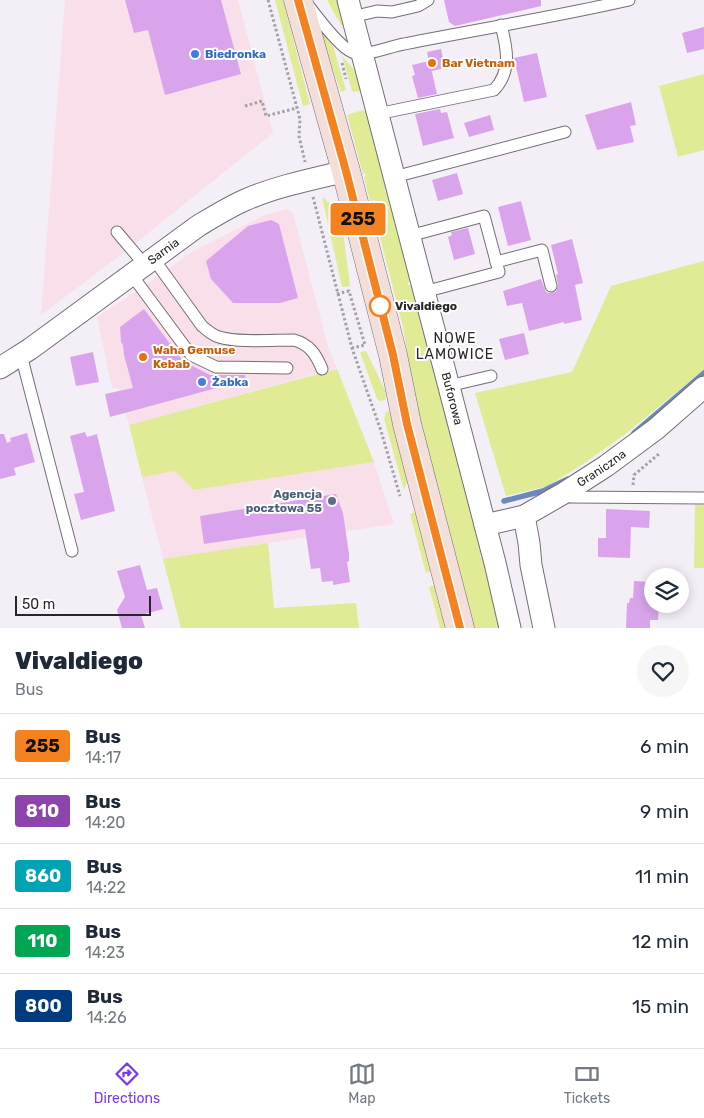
<!DOCTYPE html>
<html lang="en">
<head>
<meta charset="utf-8">
<style>
	:root { --surface:#fff; --page:#f6f6f7; --text:#1f2937; --muted:#747a83; --line:#e0e1e3; --accent:#7c3aed }
	body { margin:0; font-family:Rubik,sans-serif; background:var(--page); color:var(--text); height:100vh; display:flex; flex-direction:column; font-size:19px; white-space:nowrap }
	* { box-sizing:border-box; margin:0 }
	p { font-size:16px; color:var(--muted) }
	.icon { flex:none; width:28px; height:28px; fill:none; stroke:currentColor; stroke-width:2; stroke-linecap:round; stroke-linejoin:round }
	.map { position:relative; height:628px; overflow:hidden }
	.side { display:flex; flex-direction:column; background:var(--surface); flex:1 }
	.side>* { flex:none }
	.badge { padding:0 10px; border-radius:4px; font-size:18px; line-height:32px }
	.fabs { position:absolute; left:644px; top:568px; display:grid; gap:10px }
	.fabs a { display:grid; place-items:center; width:45px; height:45px; border-radius:50%; background:var(--surface); box-shadow:0 2px 12px #0003; font-size:25px }
	.scale { position:absolute; left:15px; bottom:12px; width:136px; box-sizing:border-box; padding-left:5px; border:2px solid #282628; border-top:0; font-size:14px; line-height:18px; white-space:nowrap; color:#282628; -webkit-text-stroke:4px #fefefe; paint-order:stroke }
	.map>.badge { position:absolute; translate:-50% -50%; box-shadow:0 0 0 2px #fff }
	.round { display:grid; place-items:center; flex:none; width:52px; height:52px; border-radius:26px; background:var(--page) }
	.overview { display:flex; align-items:center; justify-content:space-between; height:85px; padding:0 15px }
	h1 { font-size:24px; font-weight:800; line-height:38px }
	ul { padding:0; list-style:none }
	li { display:flex; align-items:center; gap:15px; height:65px; padding:0 15px; border-top:1px solid var(--line) }
	li div { flex:1 }
	li b { display:block; font-size:19px }
	li em { font-style:normal }
	li .badge { min-width:55px; font-weight:700; text-align:center }
	.tabs { display:flex; justify-content:space-around; align-items:center; height:70px; border-top:1px solid var(--line); background:var(--surface); font-size:14px; color:var(--muted) }
	.tabs a { display:grid; justify-items:center; gap:2px }
	.tabs .on { color:var(--accent) }
	.map>svg:first-child { display:block }
</style>
</head>
<body>
<div class="map">
<svg width="704" height="628" viewBox="0 0 704 628">
	<rect width="100%" height="100%" fill="#f4eff6"/>
	<!-- commercial -->
	<g fill="#f8dfea">
		<path d="M65,0H238L273,133L122,254L41,315Z"/>
		<path d="M287,209L293,213L329,350L337,368L129,425L118,388H112L97,317L146,285L193,251L265,215Z"/>
		<path d="M374,462L394,524L163,559L142,477L175,471L194,490Z"/>
	</g>
	<!-- green -->
	<g fill="#e1ea95">
		<path d="M275,0H283L310,104L303,106Z"/>
		<path d="M327,0H338L346,27L341,25Z"/>
		<path d="M317,26L333,46L346,90L341,92Z"/>
		<path d="M342,56L358,74L362,91L355,92L352,91Z"/>
		<path d="M704,74V150L678,157L659,86Z"/>
		<path d="M363,110L366,112L386,190L384,191L387,192L410,282H408V285H411L459,467L456,469L460,470L481,555L479,556L483,558L499,628H471L418,419L403,327L372,206L377,204L375,200L370,201L364,177L366,176L365,173L363,174L347,115Z"/>
		<path d="M322,197L327,200L326,202H329L344,239L350,286L342,287Z"/>
		<path d="M704,261V370L624,435L586,462L548,486L506,496L475,393L572,372L611,286Z"/>
		<path d="M366,351L385,390L386,397L385,400L380,401L377,399L360,352Z"/>
		<path d="M337,369L374,462L194,490L175,471L142,477L129,425Z"/>
		<path d="M389,411L408,479L404,490L384,419L386,412Z"/>
		<path d="M695,505H704V568H694Z"/>
		<path d="M412,510L419,517L432,571L426,573L410,514L413,513Z"/>
		<path d="M268,543L274,608L356,603L359,628H181L163,559Z"/>
		<path d="M434,585L437,588L447,628H440L429,587Z"/>
	</g>
	<g fill="none" stroke-linecap="round" stroke-linejoin="round">
		<!-- stream -->
		<g stroke="#6c89be" stroke-width="5.5">
			<path d="M634,433L704,373"/>
			<path d="M504,501L543,491L568,479"/>
		</g>
	</g>
	<!-- building -->
	<g fill="#daa4ec">
		<path d="M125,0H221L241,74L165,95L148,30L134,33Z"/>
		<path d="M444,0H541V6L455,26L449,22Z"/>
		<path d="M704,27V49L687,53L682,33Z"/>
		<path d="M441,49L445,68L432,71L430,63L437,94L418,98L412,76L415,75L412,65L429,61L427,52Z"/>
		<path d="M537,53L547,97L524,102L514,58Z"/>
		<path d="M631,102L636,125L630,126L634,142L597,150L585,115Z"/>
		<path d="M440,109L441,113L447,112L454,138L423,146L415,114Z"/>
		<path d="M490,115L494,130L469,137L464,123Z"/>
		<path d="M457,173L463,194L438,201L432,180Z"/>
		<path d="M521,201L531,240L508,246L498,207Z"/>
		<path d="M271,220L279,224L298,298L280,303H233L211,279L206,261L248,226Z"/>
		<path d="M468,228L475,254L454,260L448,237L452,235L451,232Z"/>
		<path d="M572,239L583,283L575,285L582,320L564,324V322L529,331L522,303L507,306L503,291L541,279L546,292L549,293L556,292L558,285L556,275L558,274L551,245Z"/>
		<path d="M144,309L183,361L210,375H245L246,380L110,417L105,394L133,388L124,355L123,345L121,342L120,327Z"/>
		<path d="M524,333L529,354L505,360L499,339Z"/>
		<path d="M93,352L99,382L76,386L70,357Z"/>
		<path d="M85,432L87,437L97,434L115,511L81,520L74,494L84,492L70,436Z"/>
		<path d="M27,433L35,462L14,468L16,475L0,479V434H4L7,443L11,441L10,438Z"/>
		<path d="M336,494L343,513L349,554V561L347,562L350,582L333,585V581L322,582L320,568L311,569L305,529L204,544L200,516Z"/>
		<path d="M606,509L650,511L649,528L631,527L630,558L598,557V538H606Z"/>
		<path d="M140,565L147,590L157,588L163,609L141,615L145,628H122L117,610L125,597L117,571Z"/>
		<path d="M634,581L651,582L652,604H659L658,620H650V628H626L627,603H629L630,598H633Z"/>
	</g>
	<g fill="none" stroke-linecap="round" stroke-linejoin="round">
		<!-- lane casing -->
		<g stroke="#736f75" stroke-width="13">
			<g id="lane">
				<path d="M308,5C317,17 340,47 352,52C365,58 390,46 404,44C479,29 555,17 629,0"/>
				<path d="M352,17L377,11L392,12L418,6L428,0"/>
				<path d="M377,114L494,90C512,71 507,48 501,25"/>
				<path d="M394,177L565,132"/>
				<path d="M117,232L144,264"/>
				<path d="M409,236L484,216L499,272L424,292"/>
				<path d="M153,258L202,326C207,330 212,335 219,337C238,343 273,340 294,340C309,344 316,354 322,369"/>
				<path d="M496,262L542,250L551,286"/>
				<path d="M131,274L191,355L216,367L287,368"/>
				<path d="M21,355L72,551"/>
				<path d="M448,386L491,376"/>
				<path d="M564,493L571,497L704,498"/>
			</g>
		</g>
		<!-- street casing -->
		<g stroke="#736f75" stroke-width="23">
			<g id="street">
				<path id="s1" d="M348,0L495,563L510,628"/>
				<path id="s2" d="M0,368L30,349L198,226C213,217 229,207 245,200C277,186 313,179 346,171"/>
				<path d="M524,516L529,543L531,565L544,628"/>
				<path id="s3" d="M485,525L524,516L564,493L606,466L656,429L704,387"/>
			</g>
		</g>
		<!-- secondary casing -->
		<g stroke="#736f75" stroke-width="29">
			<path id="secondary" d="M298,0L346,171L393,355L407,424L460,628"/>
		</g>
		<!-- path -->
		<g stroke="#a4a0a5" stroke-width="3" stroke-dasharray="2.5 2.5" stroke-linecap="butt">
			<path d="M268,0L300,119L299,136L305,162"/>
			<path d="M342,63L346,79"/>
			<path d="M245,106L262,101L266,116L297,108"/>
			<path d="M313,197L352,348L381,431L400,496"/>
			<path d="M337,294L349,291L365,345L352,348"/>
			<path d="M633,485L634,475L660,453"/>
		</g>
		<!-- lane -->
		<use href="#lane" stroke="#fff" stroke-width="11"/>
		<!-- street -->
		<use href="#street" stroke="#fff" stroke-width="21"/>
		<!-- secondary -->
		<use href="#secondary" stroke="#f4ded9" stroke-width="28"/>
	</g>
	<g fill="none" stroke-linecap="round" stroke-linejoin="round">
		<!-- line casing -->
		<g stroke="#fff" stroke-width="11">
			<path id="line" d="M298,0L346,171L393,355L407,424L460,628"/>
		</g>
		<!-- line -->
		<use href="#line" stroke="#f58220" stroke-width="8"/>
	</g>
	<!-- markers -->
	<g fill="#3f7fe0" stroke="#fefefe" stroke-width="2">
		<circle cx="195" cy="54" r="5"/>
		<circle cx="202" cy="382" r="5"/>
	</g>
	<g fill="#e8710a" stroke="#fefefe" stroke-width="2">
		<circle cx="432" cy="63" r="5"/>
		<circle cx="143" cy="357" r="5"/>
	</g>
	<circle fill="#fff" stroke="#f58220" stroke-width="2.5" cx="380" cy="306" r="10"/>
	<circle fill="#5c6f8a" stroke="#fefefe" stroke-width="2" cx="332" cy="501" r="5"/>
	<g text-anchor="middle" stroke-width="4" stroke-linejoin="round" paint-order="stroke">
		<!-- shop labels -->
		<g font-size="12" font-weight="bold" fill="#366cbe" stroke="#fefefe" text-anchor="start">
			<text x="205" y="58">Biedronka</text>
			<text x="212" y="386">Żabka</text>
		</g>
		<!-- food labels -->
		<g font-size="12" font-weight="bold" fill="#c56008" stroke="#fefefe" text-anchor="start">
			<text x="442" y="67">Bar Vietnam</text>
			<text x="153" y="354">Waha Gemuse<tspan x="153" dy="14">Kebab</tspan></text>
		</g>
		<!-- street labels -->
		<g font-size="12" fill="#282628" stroke="#fefefe">
			<text dy="4" stroke="none"><textPath href="#s2" startOffset="201">Sarnia</textPath></text>
			<text dy="4" stroke="none"><textPath href="#s1" startOffset="412">Buforowa</textPath></text>
			<text dy="4" stroke="none"><textPath href="#s3" startOffset="131">Graniczna</textPath></text>
		</g>
		<!-- stop labels -->
		<g font-size="12" font-weight="bold" fill="#282628" stroke="#fefefe" text-anchor="start">
			<text x="395" y="310">Vivaldiego</text>
		</g>
		<!-- service labels -->
		<g font-size="12" font-weight="bold" fill="#4e5e75" stroke="#fefefe" text-anchor="end">
			<text x="322" y="498">Agencja<tspan x="322" dy="14">pocztowa 55</tspan></text>
		</g>
		<!-- neighbourhood labels -->
		<g font-size="14" letter-spacing="1" fill="#282628" stroke="#fefefe">
			<text x="455" y="343">NOWE<tspan x="455" dy="16">LAMOWICE</tspan></text>
		</g>
	</g>
</svg>
<div class="fabs">
<a><svg class="icon" aria-label="layers" viewBox="0 0 24 24"><path d="M12 4l9 5-9 5-9-5zM3 14l9 5 9-5"/></svg></a>
</div>
<div class="scale">50 m</div>
<b class="badge" style="left:358px;top:219px;background:#f58220;color:#111">255</b>
</div>
<section class="side">
<div class="overview"><div><h1>Vivaldiego</h1><p>Bus</p></div><a class="round"><svg class="icon" aria-label="heart" viewBox="0 0 24 24"><path d="M12 20l-8-8c-3-5 5-10 8-4 3-6 11-1 8 4z"/></svg></a></div>
<ul>
<li><span class="badge" style="background:#f58220;color:#111">255</span><div><b>Bus</b><p>14:17</p></div><em>6 min</em></li>
<li><span class="badge" style="background:#8e44ad;color:#fff">810</span><div><b>Bus</b><p>14:20</p></div><em>9 min</em></li>
<li><span class="badge" style="background:#00a3b4;color:#fff">860</span><div><b>Bus</b><p>14:22</p></div><em>11 min</em></li>
<li><span class="badge" style="background:#00a651;color:#fff">110</span><div><b>Bus</b><p>14:23</p></div><em>12 min</em></li>
<li><span class="badge" style="background:#003b80;color:#fff">800</span><div><b>Bus</b><p>14:26</p></div><em>15 min</em></li>
</ul>
</section>
<nav class="tabs">
<a class="on"><svg class="icon" aria-label="directions" viewBox="0 0 24 24"><path d="M12 3l9 9-9 9-9-9zM9 14v-3h6M13 9l2 2-2 2"/></svg>Directions</a>
<a><svg class="icon" aria-label="map" viewBox="0 0 24 24"><path d="M3 6l6-2 6 2 6-2v14l-6 2-6-2-6 2zM9 4v14M15 6v14"/></svg>Map</a>
<a><svg class="icon" aria-label="tickets" viewBox="0 0 24 24"><path d="M3 7h18v10H3zM15 7v10"/></svg>Tickets</a>
</nav>
</body>
</html>
